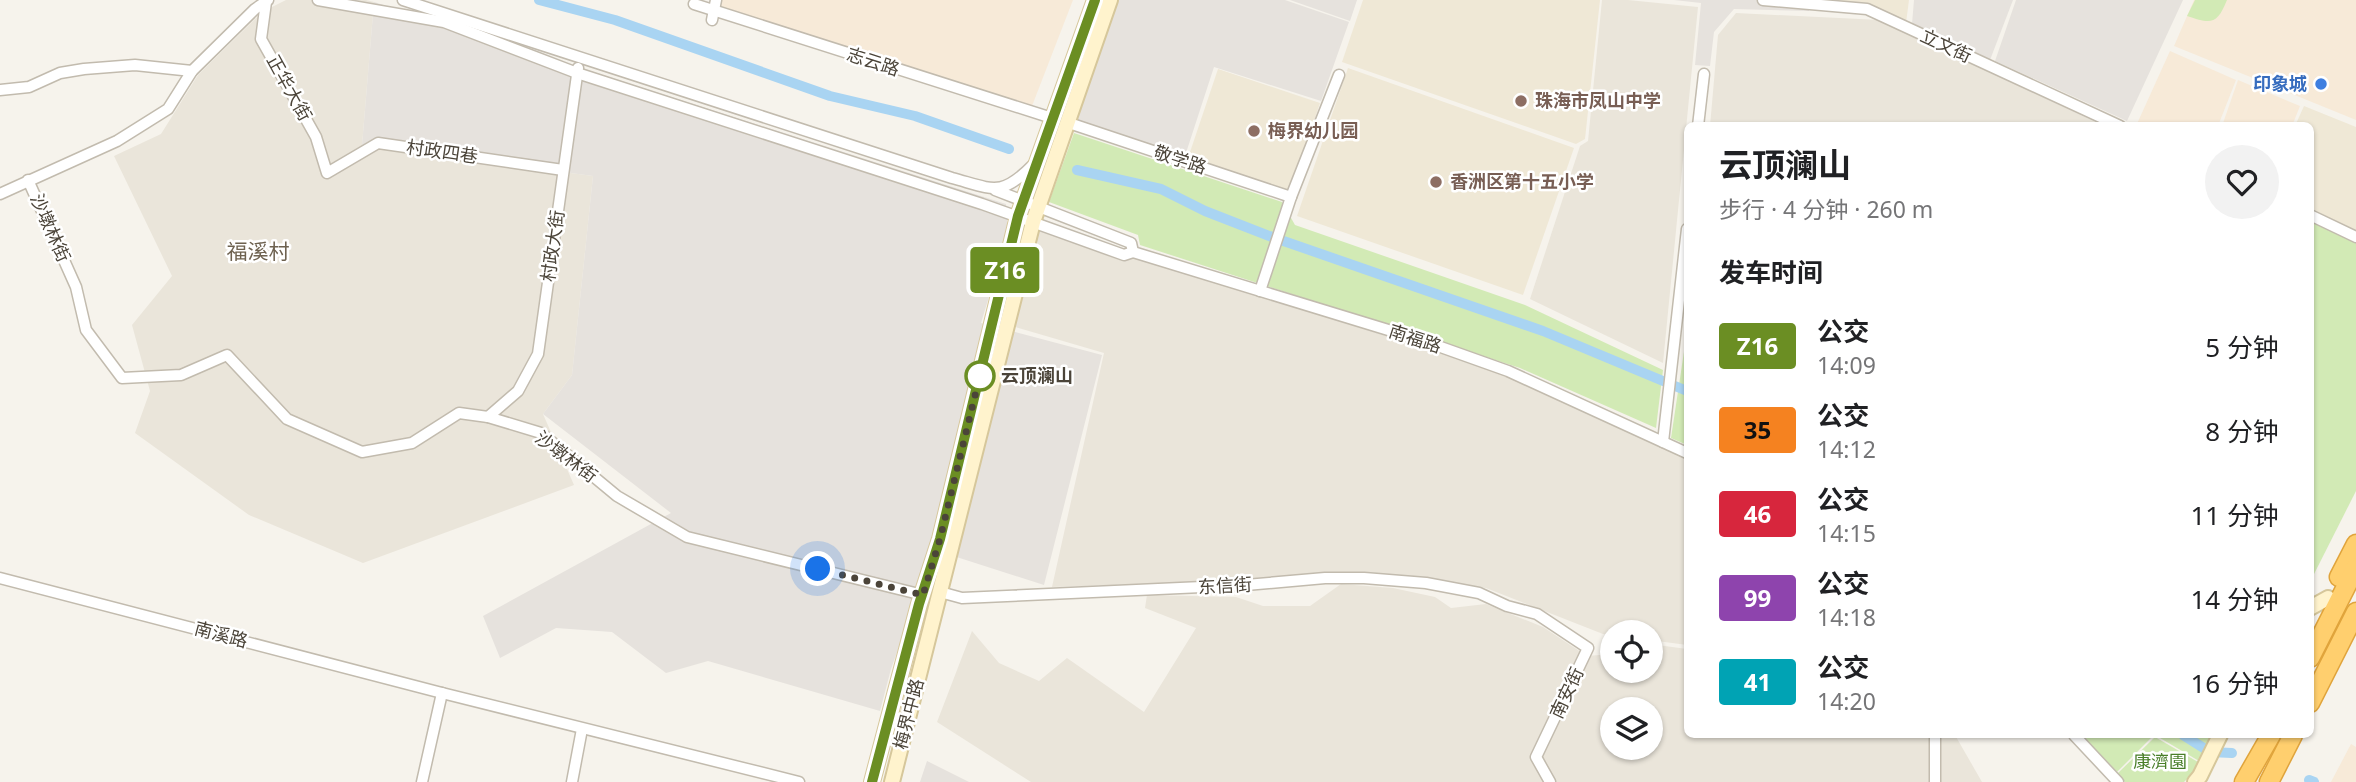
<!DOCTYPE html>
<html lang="zh">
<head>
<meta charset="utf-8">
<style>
	:root { --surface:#fff; --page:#f2f2f2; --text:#202124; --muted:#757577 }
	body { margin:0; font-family:"Noto Sans","Noto Sans SC",sans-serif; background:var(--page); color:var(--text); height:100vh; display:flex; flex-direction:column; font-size:26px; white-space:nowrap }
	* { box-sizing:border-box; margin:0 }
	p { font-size:23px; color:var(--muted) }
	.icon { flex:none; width:38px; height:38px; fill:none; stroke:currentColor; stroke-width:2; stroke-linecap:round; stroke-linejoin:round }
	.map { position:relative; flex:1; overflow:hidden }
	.details { position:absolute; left:1684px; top:122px; width:630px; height:616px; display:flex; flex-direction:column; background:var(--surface); border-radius:10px; box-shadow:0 2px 5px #0004 }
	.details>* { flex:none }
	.badge { padding:0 14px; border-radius:5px; font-size:24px; line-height:46px }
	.controls { position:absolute; left:1600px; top:620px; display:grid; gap:14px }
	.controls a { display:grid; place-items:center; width:63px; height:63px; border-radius:50%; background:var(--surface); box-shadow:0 2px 5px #0004; font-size:35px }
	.you { position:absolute; width:35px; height:35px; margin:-18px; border:5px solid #fff; border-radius:50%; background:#1a73e8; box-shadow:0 0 0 10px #1a73e833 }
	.map>.badge { position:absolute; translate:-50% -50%; box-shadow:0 0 0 4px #fff }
	h2 { padding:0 35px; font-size:26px; line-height:63px }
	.round { display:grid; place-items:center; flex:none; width:74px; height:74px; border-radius:37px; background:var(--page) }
	.overview { display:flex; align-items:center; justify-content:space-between; height:119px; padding:0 35px }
	h1 { font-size:33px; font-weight:700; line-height:52px }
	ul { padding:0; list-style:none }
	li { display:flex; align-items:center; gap:21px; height:84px; padding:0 35px }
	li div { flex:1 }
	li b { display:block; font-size:26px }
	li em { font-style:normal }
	li .badge { min-width:77px; font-weight:700; text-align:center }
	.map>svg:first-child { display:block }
</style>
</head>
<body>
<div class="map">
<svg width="2356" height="782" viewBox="0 0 2356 782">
	<rect width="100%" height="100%" fill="#f6f3ec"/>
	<!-- residential -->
	<g fill="#eae5da" fill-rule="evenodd">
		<path d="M286,0H366L374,2L362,145L593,176L572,375L543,414L574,485L363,563L249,515L135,433L150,391L132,325L172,276L114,156L161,134L198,75L262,12Z"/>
		<path d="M1602,0H1628L1698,7L1663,363L1530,299L1580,146L1588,141Z"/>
		<path d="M1736,13L1880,20L2104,126H1710L1718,35Z"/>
		<path d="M1037,229L1122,261L1134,256L1506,374L1687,458V645L1650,640V632H1612V635L1603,634L1486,588L1368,572L1233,581L1052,587L1104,353L1012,326Z"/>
		<path d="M1341,584L1393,588L1435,597L1451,608L1486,604L1543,627L1587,656L1612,654V670H1650V644L1687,649V735H1955L1982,782H1031L937,722L972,631L999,663L1039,681L1067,658L1144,712L1196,628L1145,608L1147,595L1236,597L1263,606H1310ZM1612,709H1650V747H1612Z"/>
	</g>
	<!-- commercial -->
	<g fill="#f7ead8">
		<path d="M720,0H1073L1032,106L718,8Z"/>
		<path d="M2194,0H2356V120L2174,46Z"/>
		<path d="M2170,51L2236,80L2218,126H2136Z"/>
		<path d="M2238,80L2300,106L2292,126H2222Z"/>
		<path d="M2351,744L2356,747V782H2331Z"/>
	</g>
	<!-- industrial -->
	<g fill="#e6e2dd">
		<path d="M1117,0H1285L1349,22L1321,101L1214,67L1185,156L1077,121Z"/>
		<path d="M1290,0H1357L1350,21Z"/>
		<path d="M1674,0H1809V11L1734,9L1714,32L1710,66L1695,65L1701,3Z"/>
		<path d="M1914,0H2013L1990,60L1912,24Z"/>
		<path d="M2016,0H2183L2127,121L1995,61Z"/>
		<path d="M374,2L1006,204L1008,234L981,323L1102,355L1044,585L941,552L912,610L891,669L880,711L708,661L666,673L612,632L556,628L500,658L483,616L671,513L543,414L572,375L593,176L362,145Z"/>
		<path d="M927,761L969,782H920Z"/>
	</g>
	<!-- education -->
	<g fill="#efe8d6">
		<path d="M1363,0H1600L1585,139L1576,144L1342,62Z"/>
		<path d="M1819,0H1909L1906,23L1867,4Z"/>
		<path d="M1348,68L1574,148L1523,295L1297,216Z"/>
		<path d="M1218,69L1320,103L1290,193L1188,158Z"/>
		<path d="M2304,106L2356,127V232L2310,210V126H2295Z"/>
	</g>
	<!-- green -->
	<g fill="#d2eab5">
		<path d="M2195,0H2227C2217,25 2211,24 2187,16Z"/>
		<path d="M1074,133L1282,202L1295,225L1525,305L1663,370L1656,428L1520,368L1140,245L1138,235L1049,202Z"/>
		<path d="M2310,220L2356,241V491L2310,582Z"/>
		<path d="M1685,345L1687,346V445L1671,438Z"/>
		<path d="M2082,735H2154L2117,772Z"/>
		<path d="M2155,735H2211L2199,761Z"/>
		<path d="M2155,737L2198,762L2191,775L2184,782H2125L2117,774Z"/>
	</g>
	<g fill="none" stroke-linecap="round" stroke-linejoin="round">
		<!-- canal -->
		<g stroke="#a9d4f2" stroke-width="10">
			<path d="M539,0L615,20L830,96L915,116L1009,149"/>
			<path d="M1077,170L1161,189L1205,211L1272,237L1543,331L1687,391"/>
			<path d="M2183,735L2210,752L2232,753"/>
			<path d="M2309,780L2314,782"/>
		</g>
		<!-- street casing -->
		<g stroke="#c2bbae" stroke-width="13">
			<g id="street">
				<path d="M318,0L444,22L577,73L982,204L1124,255L1133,252L1131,243L995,190"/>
				<path d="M403,0L952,178C993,189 1001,198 1034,164"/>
				<path d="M1763,0L1867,9L2120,126"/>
				<path d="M266,2L261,39L316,137L327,173L378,143L563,170"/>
				<path d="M694,4L1052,118"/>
				<path d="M712,20L716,0"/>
				<path d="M0,90L29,87L60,73L84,69L135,65L192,71"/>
				<path d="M1069,123L1291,197"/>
				<path d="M1698,126L1704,74"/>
				<path d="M28,180L76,287L86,330L122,378L181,375L227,355L287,419L362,452L412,443L459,413L488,417L541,433L617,496L687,537L923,595"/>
				<path d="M0,194L117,141L168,109L192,71L255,9L268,0"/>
				<path d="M2310,215L2356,237"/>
				<path d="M1133,252L1421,340L1508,371L1687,453"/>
				<path d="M1260,291L1291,197L1339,75"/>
				<path d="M488,417L518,391L538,354L578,68"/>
				<path d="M1663,442L1687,229"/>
				<path d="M0,578L442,693"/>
				<path d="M940,592L962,598L1246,585L1325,578H1364L1426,583L1479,593L1507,606L1537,614L1588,648L1536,757L1550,782"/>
				<path d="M1935,735V782"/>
				<path d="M2074,735L2118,782"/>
				<path d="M422,782L442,693L799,782"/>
				<path d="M572,782L582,729"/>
			</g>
		</g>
		<!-- secondary casing -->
		<g stroke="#d6c79b" stroke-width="18">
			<g id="secondary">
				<path d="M2310,608L2328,598"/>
				<path d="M872,782L919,604L940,539L1018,216L1095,0"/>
				<path d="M892,782L1033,222L1110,0"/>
				<path d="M2195,782L2200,776L2220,735"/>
			</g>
		</g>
		<!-- highway casing -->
		<g stroke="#e0a43c" stroke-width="21">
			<g id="highway">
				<path d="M2339,577L2356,544"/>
				<path d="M2310,658L2356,567"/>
				<path d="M2310,703L2356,612"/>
				<path d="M2244,782L2271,735"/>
				<path d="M2269,782L2293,735"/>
			</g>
		</g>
		<!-- street -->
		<use href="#street" stroke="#fff" stroke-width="10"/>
		<!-- secondary -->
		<use href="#secondary" stroke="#fff3cd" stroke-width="14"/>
		<!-- highway -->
		<use href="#highway" stroke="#ffcf6e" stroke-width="18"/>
	</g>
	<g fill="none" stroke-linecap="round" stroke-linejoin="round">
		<!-- line casing -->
		<g stroke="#fff" stroke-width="16">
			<path id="line" d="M872,782L919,604L940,539L1018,216L1095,0"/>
		</g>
		<!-- line -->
		<use href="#line" stroke="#6b8e23" stroke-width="10"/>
		<!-- walk -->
		<path stroke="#4b4439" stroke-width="7" stroke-dasharray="0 12.6" d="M818,569L923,595L940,539L981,371L980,376"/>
	</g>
	<!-- markers -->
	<circle fill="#3f7fe0" stroke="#fff" stroke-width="2.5" cx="2321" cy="84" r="7"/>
	<g fill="#8d6e63" stroke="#fff" stroke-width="2.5">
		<circle cx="1521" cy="101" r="7"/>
		<circle cx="1254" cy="131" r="7"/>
		<circle cx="1436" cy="182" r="7"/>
	</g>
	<circle fill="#fff" stroke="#6b8e23" stroke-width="3.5" cx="980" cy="376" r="14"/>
	<g text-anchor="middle" stroke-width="5" stroke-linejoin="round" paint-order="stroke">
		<!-- street labels -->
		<g font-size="18" fill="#4b4439" stroke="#fff">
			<text transform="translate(1946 46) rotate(25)" y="6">立文街</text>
			<text transform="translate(873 62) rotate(18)" y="6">志云路</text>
			<text transform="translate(289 88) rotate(61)" y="6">正华大街</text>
			<text transform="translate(442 152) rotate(8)" y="6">村政四巷</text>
			<text transform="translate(1180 160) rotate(18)" y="6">敬学路</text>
			<text transform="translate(50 228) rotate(66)" y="6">沙墩林街</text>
			<text transform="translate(553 246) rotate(-82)" y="6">村政大街</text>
			<text transform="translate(1415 339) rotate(18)" y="6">南福路</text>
			<text transform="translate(566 457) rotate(37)" y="6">沙墩林街</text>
			<text transform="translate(1225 586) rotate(-3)" y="6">东信街</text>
			<text transform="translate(221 635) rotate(15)" y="6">南溪路</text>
			<text transform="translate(1567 693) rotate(-65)" y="6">南安街</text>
			<text transform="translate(909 714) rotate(-76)" y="6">梅界中路</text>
		</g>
		<!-- shop labels -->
		<g font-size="18" font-weight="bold" fill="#366cbe" stroke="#fff" text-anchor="end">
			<text x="2307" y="90">印象城</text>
		</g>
		<!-- education labels -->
		<g font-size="18" font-weight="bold" fill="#785e54" stroke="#fff" text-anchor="start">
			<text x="1535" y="107">珠海市凤山中学</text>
			<text x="1268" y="137">梅界幼儿园</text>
			<text x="1450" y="188">香洲区第十五小学</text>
		</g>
		<!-- stop labels -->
		<g font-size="18" font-weight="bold" fill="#4b4439" stroke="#fff" text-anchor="start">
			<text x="1001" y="382">云顶澜山</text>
		</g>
		<!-- park labels -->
		<g font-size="18" fill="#4a7f2a" stroke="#fff">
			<text x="2160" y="768">康濟園</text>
		</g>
		<!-- quarter labels -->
		<g font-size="21" fill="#6e6250" stroke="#fff">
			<text x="258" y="259">福溪村</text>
		</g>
	</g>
</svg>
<div class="controls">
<a><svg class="icon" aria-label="locate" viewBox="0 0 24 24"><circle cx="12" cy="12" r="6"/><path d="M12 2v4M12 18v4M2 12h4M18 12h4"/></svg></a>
<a><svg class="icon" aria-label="layers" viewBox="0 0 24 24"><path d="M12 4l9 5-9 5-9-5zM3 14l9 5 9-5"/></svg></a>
</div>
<div class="you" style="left:818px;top:569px"></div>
<b class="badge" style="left:1005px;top:270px;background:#6b8e23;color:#fff">Z16</b>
<section class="details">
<div class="overview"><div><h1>云顶澜山</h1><p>步行 · 4 分钟 · 260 m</p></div><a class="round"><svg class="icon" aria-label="heart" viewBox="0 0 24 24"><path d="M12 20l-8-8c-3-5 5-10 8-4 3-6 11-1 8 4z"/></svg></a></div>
<h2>发车时间</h2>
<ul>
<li><span class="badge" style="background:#6b8e23;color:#fff">Z16</span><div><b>公交</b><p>14:09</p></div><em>5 分钟</em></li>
<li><span class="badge" style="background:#f58220;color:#111">35</span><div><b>公交</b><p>14:12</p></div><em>8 分钟</em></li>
<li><span class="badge" style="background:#d7263d;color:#fff">46</span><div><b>公交</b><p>14:15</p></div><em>11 分钟</em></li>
<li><span class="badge" style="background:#8e44ad;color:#fff">99</span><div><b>公交</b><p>14:18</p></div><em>14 分钟</em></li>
<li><span class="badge" style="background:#00a3b4;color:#fff">41</span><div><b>公交</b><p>14:20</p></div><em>16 分钟</em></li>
</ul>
</section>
</div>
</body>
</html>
